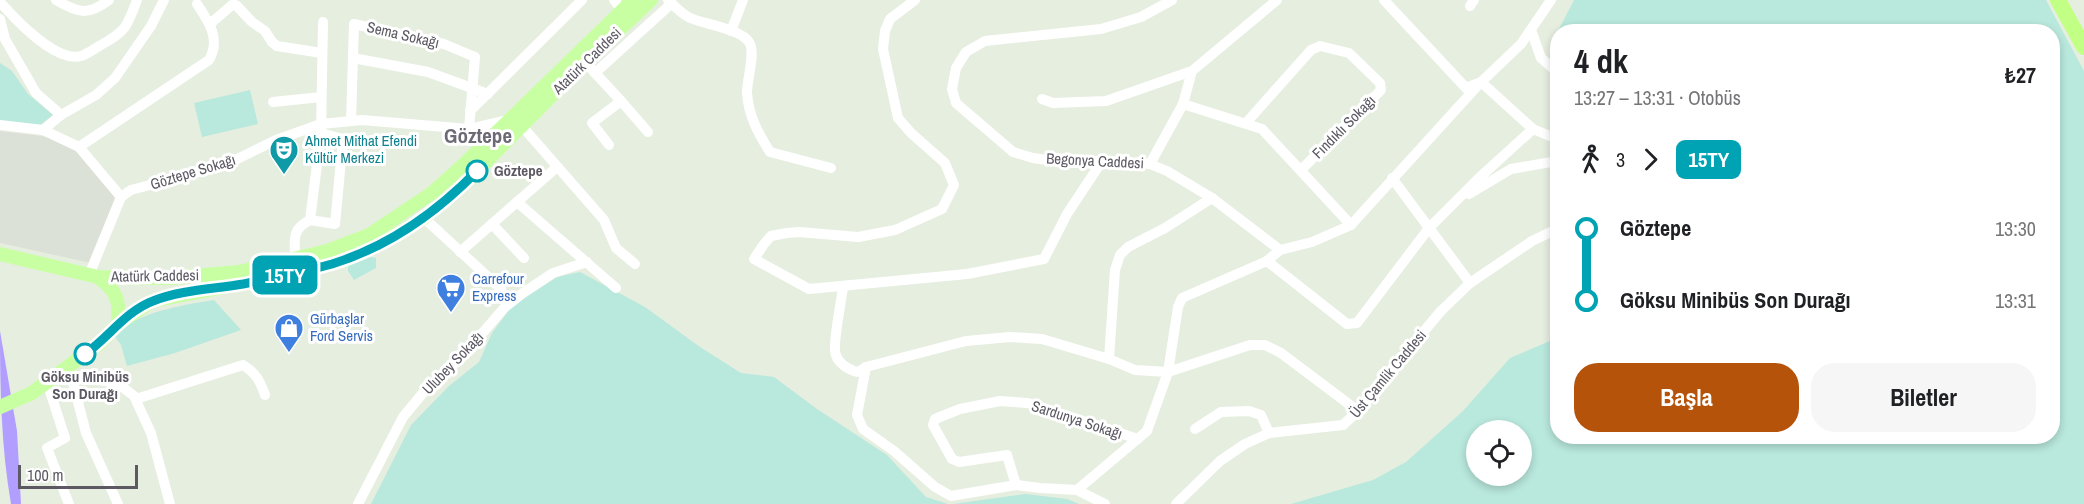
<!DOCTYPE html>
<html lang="tr">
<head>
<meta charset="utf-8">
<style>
	:root { --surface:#fff; --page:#f6f6f6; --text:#202124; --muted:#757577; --accent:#b45309 }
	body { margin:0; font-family:"Archivo Narrow",sans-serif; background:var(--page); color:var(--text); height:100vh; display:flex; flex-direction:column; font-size:22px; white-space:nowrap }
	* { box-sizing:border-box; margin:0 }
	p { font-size:20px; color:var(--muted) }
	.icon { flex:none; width:33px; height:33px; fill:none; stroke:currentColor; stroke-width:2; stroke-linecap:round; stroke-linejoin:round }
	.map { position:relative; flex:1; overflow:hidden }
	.side { position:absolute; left:1550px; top:24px; width:510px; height:420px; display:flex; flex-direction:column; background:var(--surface); border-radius:24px; box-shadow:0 3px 9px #0003 }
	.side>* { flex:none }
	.badge { padding:0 12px; border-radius:9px; font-size:21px; line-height:39px }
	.fabs { position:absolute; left:1466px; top:420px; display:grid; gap:12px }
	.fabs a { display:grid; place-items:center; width:66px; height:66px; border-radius:50%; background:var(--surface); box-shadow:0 3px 9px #0003; font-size:30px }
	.scale { position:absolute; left:18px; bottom:15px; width:120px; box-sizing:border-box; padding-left:6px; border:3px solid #5c5963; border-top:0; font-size:16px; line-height:21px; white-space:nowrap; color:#5c5963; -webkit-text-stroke:4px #fff; paint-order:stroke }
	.map>.badge { position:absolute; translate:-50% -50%; box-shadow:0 0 0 3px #fff }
	.legs { display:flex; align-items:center; gap:9px; height:66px; padding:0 24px; font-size:20px }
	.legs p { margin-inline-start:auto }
	.summary { display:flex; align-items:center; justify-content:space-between; height:102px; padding:0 24px }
	h1 { font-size:33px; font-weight:700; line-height:45px }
	.cta { display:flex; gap:12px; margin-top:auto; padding:12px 24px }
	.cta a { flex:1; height:69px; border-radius:24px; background:var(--accent); color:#fff; font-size:24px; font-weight:700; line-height:69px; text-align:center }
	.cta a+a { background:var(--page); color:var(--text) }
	ul { padding:0 24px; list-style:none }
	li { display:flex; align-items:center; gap:21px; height:72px; font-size:22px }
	li i { display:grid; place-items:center; width:9px; height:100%; margin:0 8px; background:currentColor }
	li i::after { content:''; width:15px; height:15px; margin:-8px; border:4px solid; border-radius:50%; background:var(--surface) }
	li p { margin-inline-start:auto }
	li:first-child i { background:linear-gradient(#0000 50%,currentColor 0) }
	li:last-child i { background:linear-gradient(currentColor 50%,#0000 0) }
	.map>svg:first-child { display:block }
</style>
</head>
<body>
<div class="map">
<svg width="2084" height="504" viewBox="0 0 2084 504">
	<rect width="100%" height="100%" fill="#e6eee0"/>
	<!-- industrial -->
	<path fill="#dce1d8" d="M0,131L58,138L83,154L119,203L91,263L0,243Z"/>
	<!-- green -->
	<g fill="#b9e8dd" fill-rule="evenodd">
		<path d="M1574,0H2046L2084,71V504H1291L1373,480L1406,462L1463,411L1510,358L1557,338V436H2052V32L1558,31ZM1476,430H1521V476H1476Z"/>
		<path d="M0,63L12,71L28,94L53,115L40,125L0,122Z"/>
		<path d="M250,90L258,124L202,137L194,103Z"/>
		<path d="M371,257L376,258V268L354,280L348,271V266Z"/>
		<path d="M580,272L645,307L700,347L741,373L774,377L817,409L887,455L926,497L948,504H371L411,425L449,386L479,362L492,333L512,306L557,277Z"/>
		<path d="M214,300L241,330L175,353L127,366L121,345L114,335C137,312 183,305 214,300Z"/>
		<path d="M1026,494L1067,499L1079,504H953Z"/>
	</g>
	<!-- water -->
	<path fill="#b19eff" d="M0,331L17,431L21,504H11C1,446 0,389 0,331Z"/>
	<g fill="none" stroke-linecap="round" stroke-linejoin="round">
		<!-- minor -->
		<g stroke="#fff" stroke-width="10">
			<path d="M56,0C78,13 88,16 109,0"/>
			<path d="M614,0L622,10"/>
			<path d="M668,0C674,6 682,14 690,18C704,24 741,29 749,42C756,52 747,79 747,92C748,115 758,133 770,152L831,168"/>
			<path d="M915,0L890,19L885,31L883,49L898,118L911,133L945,163L954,185L942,209L895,230L858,237L799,232L787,233L771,236L764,244L754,259L809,289L967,274L1044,259L1067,214L1102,161"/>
			<path d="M1172,0L1141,17L1101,29L985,41L966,52L956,68L952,89L956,103L1013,152L1033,158L1068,163L1102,161L1150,164L1167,171L1212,198L1280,250"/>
			<path d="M1384,0L1466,88L1481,82L1533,129L1557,139"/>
			<path d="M0,2C15,19 56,63 81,56C88,54 95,48 101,45C126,31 127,27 137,0"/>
			<path d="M1470,6L1474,0"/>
			<path d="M0,19L5,39L36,93L61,115"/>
			<path d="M210,24L232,5H236L252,22L265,31L272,42L277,46L322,53"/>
			<path d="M1531,30L1541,58L1557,72"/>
			<path d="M731,31L743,0"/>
			<path d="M353,58L428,72L488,94"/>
			<path d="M585,62L621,101L592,123L609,145"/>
			<path d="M595,73L672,3"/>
			<path d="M1042,99L1053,103L1106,101L1192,71"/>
			<path d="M621,101L648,132"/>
			<path d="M273,102L321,97"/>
			<path d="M1183,104L1262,129L1351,225"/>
			<path d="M470,111L582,0"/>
			<path d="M351,121L354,24L444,44L475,57L469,129"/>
			<path d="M1246,123L1311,50L1320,46L1349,53L1380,83L1381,90L1301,170"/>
			<path d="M0,125L43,130L79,147L121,197"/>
			<path d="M469,129L482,146"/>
			<path d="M43,130L61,115L96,95L115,78L151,26L164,0"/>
			<path d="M321,133L343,139L335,224L310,220L321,133L323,22"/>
			<path d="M79,147L209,60C221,39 209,22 197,4"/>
			<path d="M1150,164L1183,104L1192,71L1277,0"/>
			<path d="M1392,178L1470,283"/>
			<path d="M1469,194L1511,169L1557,161"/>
			<path d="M517,202L616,288"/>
			<path d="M424,218L501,289"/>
			<path d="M492,224L524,258"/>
			<path d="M460,252L557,167"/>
			<path d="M295,258C295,239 291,230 310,220"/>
			<path d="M1267,261L1347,324L1357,323L1429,228L1479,178L1533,129"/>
			<path d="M89,275L121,197L131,190L225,165L276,140L321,124L362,120L469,129L511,119L521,125L604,220L616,248L635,264"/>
			<path d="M843,287C841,304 834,335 835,351C836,362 848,370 858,372L866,367L966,341L1010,337L1042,339L1109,359L1135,370L1168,372L1250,345H1265L1281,353L1358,411"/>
			<path d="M1109,359L1115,270L1120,255L1128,247L1165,228L1212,198"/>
			<path d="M866,367L857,415L863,429L894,451L935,487L951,496L1016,485L1040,488L1077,490L1105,504"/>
			<path d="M56,376L116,382L134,396L151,433L170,504"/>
			<path d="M72,379L86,433L118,504"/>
			<path d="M47,382L65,438L47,448L69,504"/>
			<path d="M136,399L243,365C256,373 260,381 265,395"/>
			<path d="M1195,429L1221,412L1249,411L1261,415L1269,433"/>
			<path d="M1016,485L1007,455L959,462L952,459L933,425L935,419L960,409L1000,401L1028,403L1138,439"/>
			<path d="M1077,490L1147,431L1168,372L1178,307L1182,298L1267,261L1280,250L1312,242L1351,225L1481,82L1521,44L1551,0"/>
			<path d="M358,504L403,417L428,387L460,359L505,307L523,293L553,273L587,262"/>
			<path d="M1176,504L1220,461L1245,444L1269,433L1343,425L1358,411L1440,312L1470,283L1532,241L1557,229"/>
		</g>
		<!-- major -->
		<g stroke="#c9ffa3" stroke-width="14">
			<path d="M0,254L98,277L170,278L239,272L327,251L369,235L432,193L460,168L633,0"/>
			<path d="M98,277C117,291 120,300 118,324"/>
			<path d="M0,407L32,393L100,343L118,324L152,301L281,276L333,263L379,244L424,218L469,179L585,62L651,0"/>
		</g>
		<!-- highway -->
		<path stroke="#c2ff85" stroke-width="16" d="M2058,0L2084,47"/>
	</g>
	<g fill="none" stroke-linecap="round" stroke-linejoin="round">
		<!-- line-1 casing -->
		<g stroke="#fff" stroke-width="14">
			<path id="line-1" d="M85,354C108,338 126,311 153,301C180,290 214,289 243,284C272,278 303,272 332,264C387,247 437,212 477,171"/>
		</g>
		<!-- line-1 -->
		<use href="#line-1" stroke="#00a3b4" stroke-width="9"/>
	</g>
	<!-- icons -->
	<defs>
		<g id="theatre-pin" transform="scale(1.5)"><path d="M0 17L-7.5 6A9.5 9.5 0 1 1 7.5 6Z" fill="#0f9aa8" stroke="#fff"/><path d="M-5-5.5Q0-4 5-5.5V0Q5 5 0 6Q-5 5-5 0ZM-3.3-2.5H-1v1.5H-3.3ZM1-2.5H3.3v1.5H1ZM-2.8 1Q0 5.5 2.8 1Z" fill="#fff"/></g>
		<g id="supermarket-pin" transform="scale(1.5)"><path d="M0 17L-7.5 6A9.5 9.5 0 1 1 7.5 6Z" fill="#3f7fe0" stroke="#fff"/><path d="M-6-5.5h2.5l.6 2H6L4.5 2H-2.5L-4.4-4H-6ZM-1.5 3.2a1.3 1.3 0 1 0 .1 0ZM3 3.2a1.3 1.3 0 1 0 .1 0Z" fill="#fff"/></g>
		<g id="shop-pin" transform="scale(1.5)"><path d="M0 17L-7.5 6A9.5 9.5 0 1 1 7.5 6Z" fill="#3f7fe0" stroke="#fff"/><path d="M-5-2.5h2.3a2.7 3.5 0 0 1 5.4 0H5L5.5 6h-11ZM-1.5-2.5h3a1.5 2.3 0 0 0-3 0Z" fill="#fff"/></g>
	</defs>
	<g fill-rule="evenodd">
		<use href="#theatre-pin" x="284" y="150"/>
		<use href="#supermarket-pin" x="451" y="288"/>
		<use href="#shop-pin" x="289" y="328"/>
	</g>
	<!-- markers -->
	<g fill="#fff" stroke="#00a3b4" stroke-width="3">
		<circle cx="477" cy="171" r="10"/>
		<circle cx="85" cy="354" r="10"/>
	</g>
	<g text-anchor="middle" stroke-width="6" stroke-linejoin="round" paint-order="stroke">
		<!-- street labels -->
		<g font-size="15" fill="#5c5963" stroke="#fff">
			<text transform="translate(403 35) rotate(13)" y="5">Sema Sokağı</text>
			<text transform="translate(587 61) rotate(-44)" y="5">Atatürk Caddesi</text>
			<text transform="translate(1344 127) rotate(-45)" y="5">Fındıklı Sokağı</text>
			<text transform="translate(1095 161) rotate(3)" y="5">Begonya Caddesi</text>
			<text transform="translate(193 172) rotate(-17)" y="5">Göztepe Sokağı</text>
			<text transform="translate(155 276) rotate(-1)" y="5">Atatürk Caddesi</text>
			<text transform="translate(453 363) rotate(-46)" y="5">Ulubey Sokağı</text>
			<text transform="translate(1388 374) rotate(-50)" y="5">Üst Çamlik Caddesi</text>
			<text transform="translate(1077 420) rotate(18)" y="5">Sardunya Sokağı</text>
		</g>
		<!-- culture labels -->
		<g font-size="15" fill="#0d838f" stroke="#fff" text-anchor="start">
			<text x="305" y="146">Ahmet Mithat Efendi<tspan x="305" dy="17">Kültür Merkezi</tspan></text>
		</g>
		<!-- stop labels -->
		<g font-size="15" font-weight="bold" fill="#5c5963" stroke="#fff" text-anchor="start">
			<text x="494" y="176">Göztepe</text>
			<text x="85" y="382" text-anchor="middle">Göksu Minibüs<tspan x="85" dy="17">Son Durağı</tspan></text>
		</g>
		<!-- shop labels -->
		<g font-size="15" fill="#366cbe" stroke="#fff" text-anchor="start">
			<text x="472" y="284">Carrefour<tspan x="472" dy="17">Express</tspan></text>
			<text x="310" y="324">Gürbaşlar<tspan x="310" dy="17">Ford Servis</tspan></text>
		</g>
		<!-- district labels -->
		<g font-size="21" font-weight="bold" fill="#6c6a75" stroke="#fff">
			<text x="478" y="143">Göztepe</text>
		</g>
	</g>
</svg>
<div class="fabs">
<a><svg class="icon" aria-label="locate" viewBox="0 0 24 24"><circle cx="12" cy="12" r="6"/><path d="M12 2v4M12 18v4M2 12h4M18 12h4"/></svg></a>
</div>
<div class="scale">100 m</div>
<b class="badge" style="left:285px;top:275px;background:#00a3b4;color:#fff">15TY</b>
<section class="side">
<div class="summary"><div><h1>4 dk</h1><p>13:27 – 13:31 · Otobüs</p></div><b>₺27</b></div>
<div class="legs"><svg class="icon" aria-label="walk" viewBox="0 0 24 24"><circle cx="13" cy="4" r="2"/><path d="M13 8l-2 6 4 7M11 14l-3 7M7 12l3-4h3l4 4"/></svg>3<svg class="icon" aria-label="forward" viewBox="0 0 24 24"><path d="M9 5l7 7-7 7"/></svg><b class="badge" style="background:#00a3b4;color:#fff">15TY</b></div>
<ul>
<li><i style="color:#00a3b4"></i><b>Göztepe</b><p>13:30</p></li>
<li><i style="color:#00a3b4"></i><b>Göksu Minibüs Son Durağı</b><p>13:31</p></li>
</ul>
<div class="cta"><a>Başla</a><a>Biletler</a></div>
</section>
</div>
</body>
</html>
